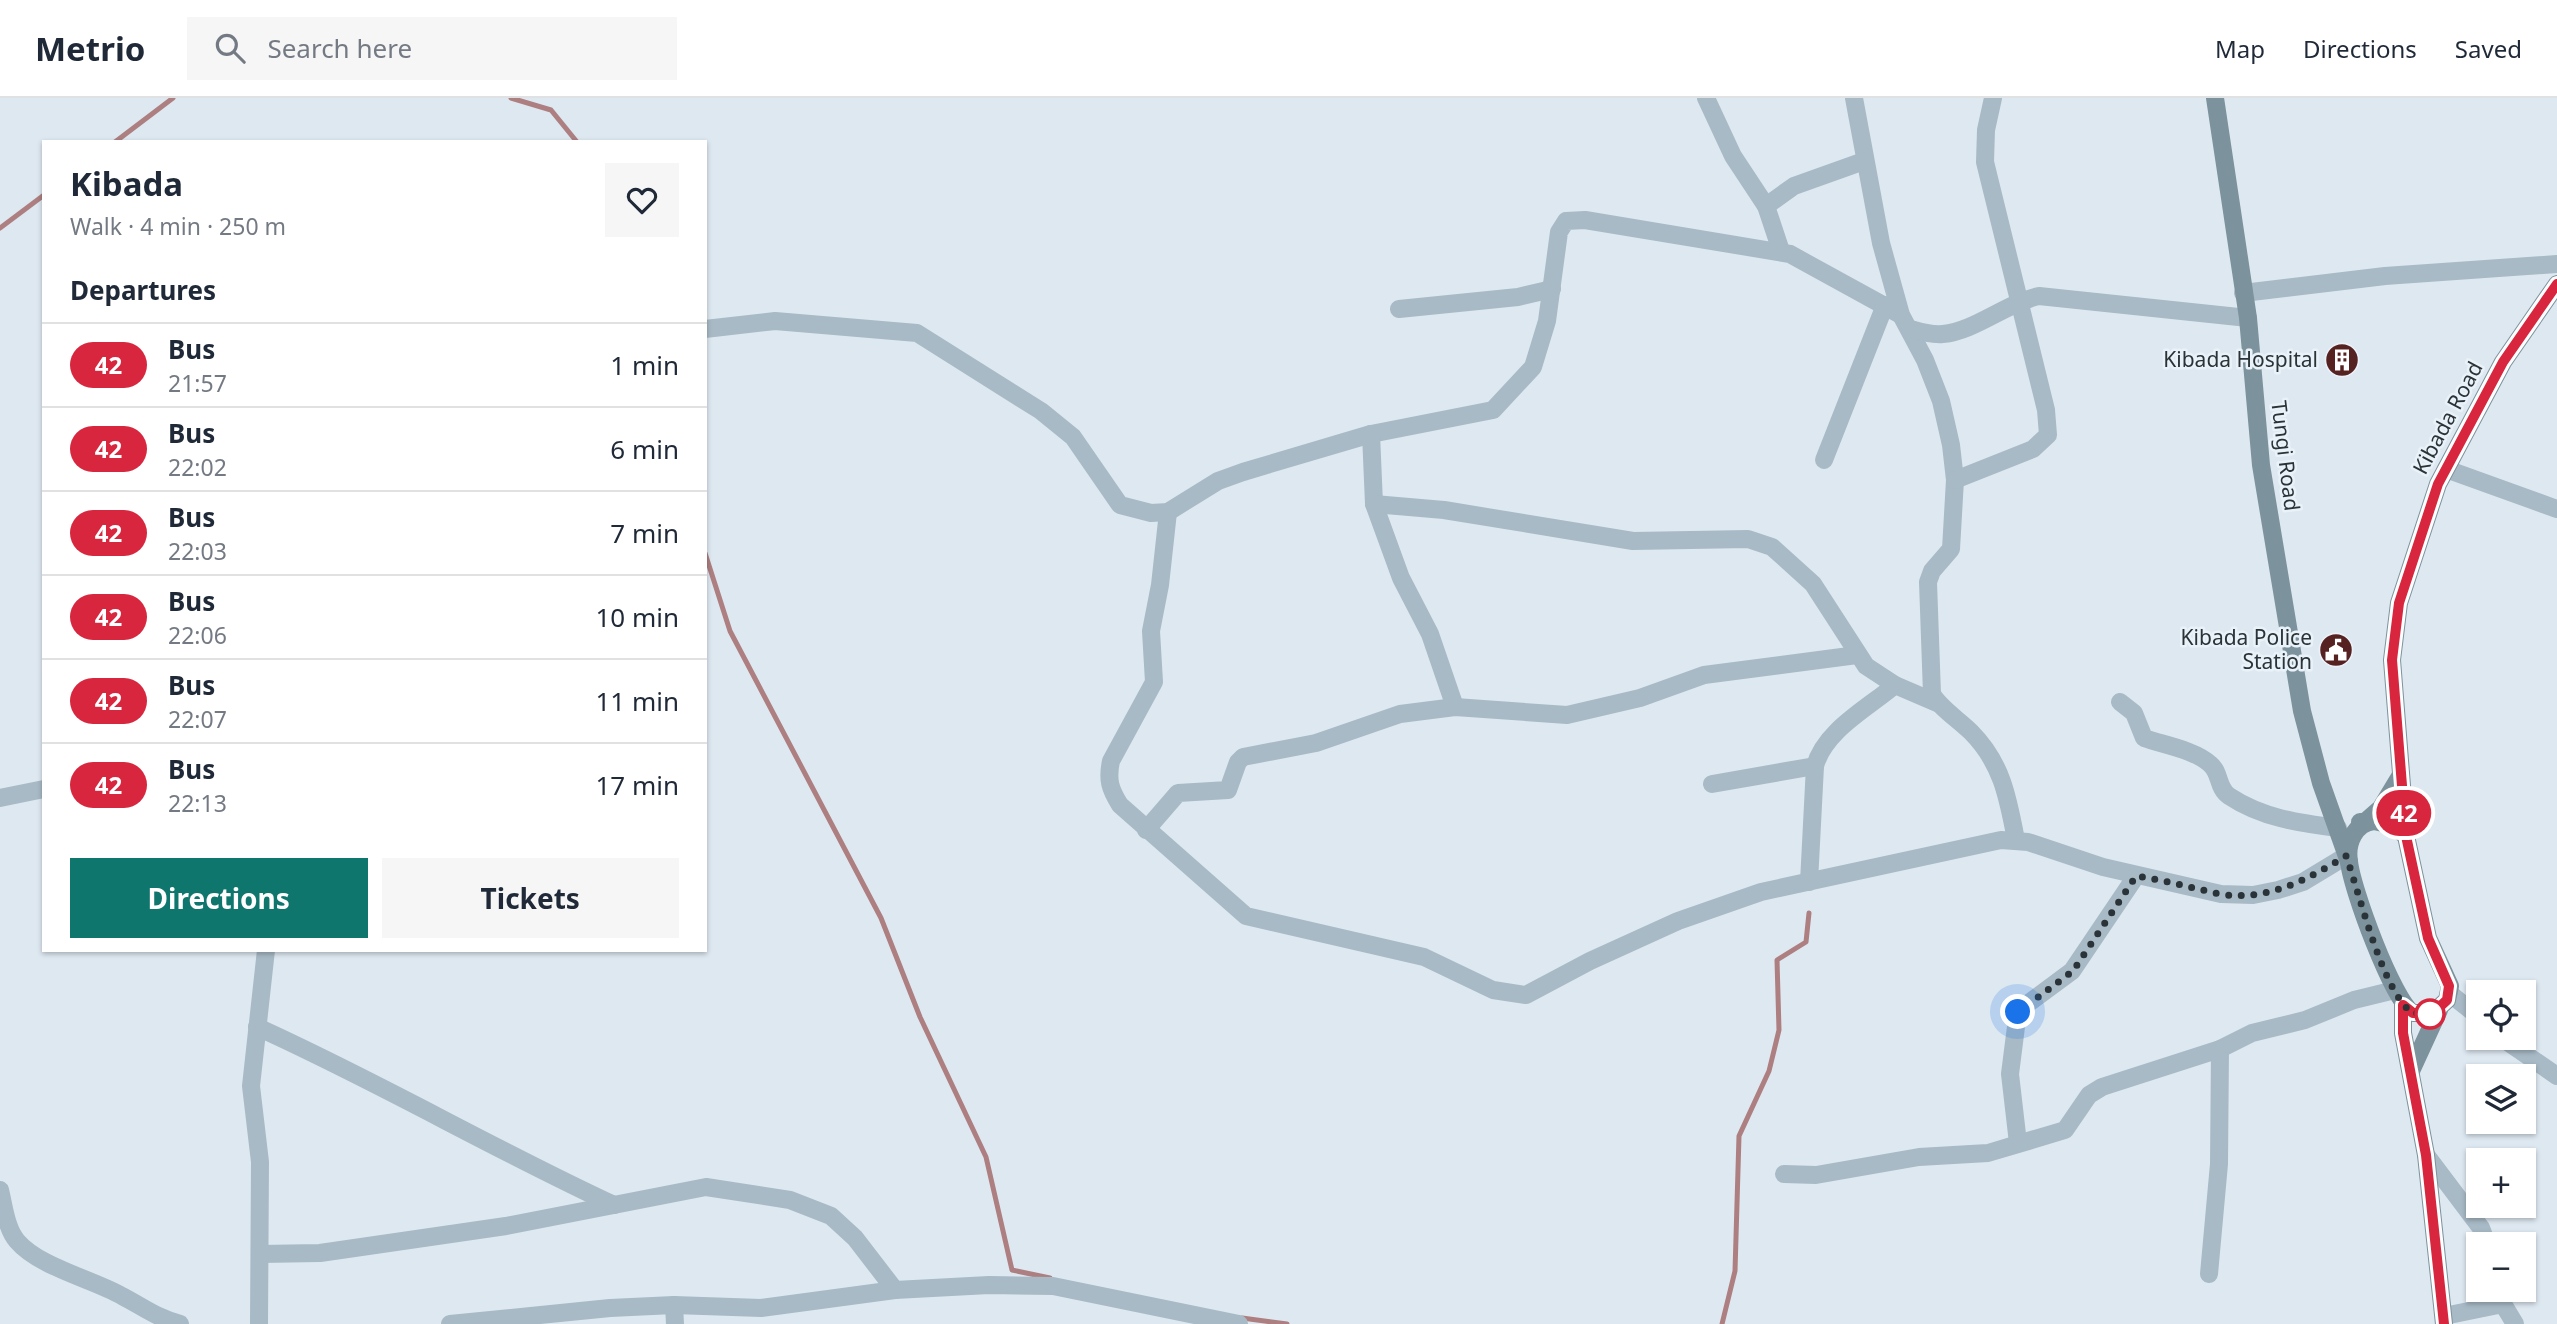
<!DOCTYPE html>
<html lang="en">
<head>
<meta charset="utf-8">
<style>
	:root { --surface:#fff; --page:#f6f6f7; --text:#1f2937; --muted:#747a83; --line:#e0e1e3; --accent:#0f766e }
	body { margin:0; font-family:"Noto Sans",sans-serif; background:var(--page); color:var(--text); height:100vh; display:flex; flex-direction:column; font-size:26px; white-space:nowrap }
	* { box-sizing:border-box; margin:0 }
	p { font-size:23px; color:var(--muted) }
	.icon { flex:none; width:38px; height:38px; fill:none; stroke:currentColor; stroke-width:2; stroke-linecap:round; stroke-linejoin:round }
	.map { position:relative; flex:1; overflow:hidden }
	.panel { position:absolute; left:42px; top:42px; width:665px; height:812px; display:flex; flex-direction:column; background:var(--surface); border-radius:0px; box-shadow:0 2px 5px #0004 }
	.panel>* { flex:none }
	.badge { padding:0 14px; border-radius:23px; font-size:24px; line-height:46px }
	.buttons { position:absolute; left:2466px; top:882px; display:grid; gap:14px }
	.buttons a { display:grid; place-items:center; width:70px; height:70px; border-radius:0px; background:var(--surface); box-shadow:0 2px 5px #0004; font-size:35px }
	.you { position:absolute; width:35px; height:35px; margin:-18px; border:5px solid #fff; border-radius:50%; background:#1a73e8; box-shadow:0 0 0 10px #1a73e833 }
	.map>.badge { position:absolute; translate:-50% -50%; box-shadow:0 0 0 4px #fff }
	h2 { padding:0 28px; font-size:26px; line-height:63px }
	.round { display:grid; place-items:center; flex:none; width:74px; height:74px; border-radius:0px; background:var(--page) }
	.head { display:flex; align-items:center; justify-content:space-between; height:119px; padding:0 28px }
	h1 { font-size:33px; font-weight:700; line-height:52px }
	.primary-button { display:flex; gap:14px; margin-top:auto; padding:14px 28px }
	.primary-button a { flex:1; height:80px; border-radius:0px; background:var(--accent); color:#fff; font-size:28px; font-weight:700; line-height:80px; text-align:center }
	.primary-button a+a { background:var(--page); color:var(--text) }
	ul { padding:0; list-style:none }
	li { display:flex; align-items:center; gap:21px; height:84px; padding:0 28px; border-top:2px solid var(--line) }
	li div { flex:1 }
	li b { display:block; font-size:26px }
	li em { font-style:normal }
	li .badge { min-width:77px; font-weight:700; text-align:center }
	header { display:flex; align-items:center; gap:42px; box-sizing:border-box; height:98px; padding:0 35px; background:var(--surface); border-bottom:2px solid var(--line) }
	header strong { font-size:33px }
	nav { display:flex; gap:38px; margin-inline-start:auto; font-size:24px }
	.search { width:490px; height:63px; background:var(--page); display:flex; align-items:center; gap:18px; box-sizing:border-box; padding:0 24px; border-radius:0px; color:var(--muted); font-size:26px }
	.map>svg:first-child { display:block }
</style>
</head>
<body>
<header>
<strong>Metrio</strong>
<div class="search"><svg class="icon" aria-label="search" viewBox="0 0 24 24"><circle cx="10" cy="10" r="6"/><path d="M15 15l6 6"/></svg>Search here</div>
<nav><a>Map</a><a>Directions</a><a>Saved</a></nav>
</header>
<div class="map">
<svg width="2557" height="1226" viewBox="0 0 2557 1226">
	<rect width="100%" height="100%" fill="#dee8f1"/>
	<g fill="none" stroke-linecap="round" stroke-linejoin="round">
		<!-- stream -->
		<g stroke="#ad7f80" stroke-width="5">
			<path d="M511,0L551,12L577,44"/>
			<path d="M115,44L173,0"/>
			<path d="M0,130L44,97"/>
			<path d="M705,455L730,533L881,820L920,919L986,1059L1012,1172L1050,1180"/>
			<path d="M1242,1220L1287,1226"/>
			<path d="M1722,1226L1735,1173L1739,1038L1769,973L1779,932L1777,862L1806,844L1809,815"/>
		</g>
		<!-- minor -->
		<g stroke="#a8bac6" stroke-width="18">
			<path d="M1706,0L1733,58L1766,108L1781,153"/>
			<path d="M1854,0L1881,145L1901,217L1925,262L1941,303L1951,347L1955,382L1951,451L1932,473L1928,484L1932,596C1940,610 1959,622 1971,634C2002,665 2008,700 2016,742"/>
			<path d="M1766,108L1794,88L1864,63"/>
			<path d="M2243,195L2385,178L2557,166"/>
			<path d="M1399,211L1518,199L1552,191"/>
			<path d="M705,231L775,223L917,235L1041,313L1073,339L1120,407L1151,415L1168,414L1218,383L1243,374L1371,336L1493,312L1533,269L1547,223L1559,134L1566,123L1585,122L1790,156L1901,217"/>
			<path d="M1911,231C1921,234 1932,237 1943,236C1975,233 2006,205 2039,198L2248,220"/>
			<path d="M1371,336L1374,406L1401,480L1430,536L1455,609"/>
			<path d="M1824,362L1885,207"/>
			<path d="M2446,371L2557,411"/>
			<path d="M1955,382L2033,351L2048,337L2046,312L1985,64L1986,32L1993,0"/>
			<path d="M1374,406L1444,412L1633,443L1748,441L1772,449L1813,486L1866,568L1895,587L1937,605"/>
			<path d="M1168,414L1160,487L1151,533L1154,584L1111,663C1107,682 1110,691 1120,707L1246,818L1424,859L1493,892L1526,897L1590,863L1678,823L1761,794L2001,742L2028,744L2103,769L2221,796L2253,797L2278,792L2303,784L2346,758"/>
			<path d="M2120,604L2134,615L2144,640C2164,647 2195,652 2210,666C2221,675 2217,690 2229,698C2262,720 2299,725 2338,730"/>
			<path d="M1712,686L1815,668"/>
			<path d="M0,700L44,691"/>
			<path d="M1146,732L1178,695L1228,692L1238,664L1243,659L1316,645L1400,616L1455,609L1567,617L1640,600L1704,577L1857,557"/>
			<path d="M1809,784L1815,668C1825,632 1868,610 1895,587"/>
			<path d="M257,929C379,984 493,1051 614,1107"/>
			<path d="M2018,1045L2010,976L2018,913L2072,873L2136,778"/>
			<path d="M2426,1057L2481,1130L2487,1146"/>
			<path d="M1784,1076L1816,1077L1919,1059L1988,1055L2065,1032L2089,997L2102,989L2220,951L2252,935L2305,922L2354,902L2395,892"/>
			<path d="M0,1092C4,1108 6,1130 17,1143C39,1169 92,1181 122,1198C145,1210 153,1218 180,1226"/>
			<path d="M260,1156L320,1155L506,1128L706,1089L790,1102L831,1118L855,1140L895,1192"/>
			<path d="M2209,1176L2219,1066L2220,951"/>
			<path d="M674,1207L675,1226"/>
			<path d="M2444,1218L2503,1206L2515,1226"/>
			<path d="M259,1226L260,1064L251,988L266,852"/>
			<path d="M450,1226L610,1210L674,1207L761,1210L895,1192L989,1187L1053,1188L1239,1226"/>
		</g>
		<!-- tertiary -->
		<g stroke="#a8bac6" stroke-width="18">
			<path d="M2449,895L2478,918"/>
			<path d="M2502,940L2557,978"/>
		</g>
		<!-- secondary -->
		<g stroke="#7c929c" stroke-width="18">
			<path d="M2215,0L2248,220L2261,367L2302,613L2321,685L2349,764"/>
			<path d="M2374,723L2392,727L2406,738L2428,840L2450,888L2447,902L2433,915H2413C2393,903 2351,789 2349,763C2346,745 2355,725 2374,723Z"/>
			<path d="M2360,724H2365L2381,710L2401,677"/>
			<path d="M2406,738L2392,562L2399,505L2438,386L2503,264L2557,186"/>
			<path d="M2403,907V935L2426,1057L2444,1226"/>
			<path d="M2411,973L2439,912"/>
		</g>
	</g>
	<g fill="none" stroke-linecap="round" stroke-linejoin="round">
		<!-- line casing -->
		<g stroke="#fff" stroke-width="16">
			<path id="line" d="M2444,1226L2426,1057L2403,935V907L2413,915H2433L2447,902L2449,888L2428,840L2406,738L2392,562L2399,505L2438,386L2503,264L2557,186"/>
		</g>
		<!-- line -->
		<use href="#line" stroke="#d7263d" stroke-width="10"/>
		<!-- walk -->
		<path stroke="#2a3337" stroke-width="7" stroke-dasharray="0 12.6" d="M2018,914L2073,873L2136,778C2165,782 2192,790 2220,796C2267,804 2308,781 2346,758C2359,793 2383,897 2413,915L2430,916"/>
	</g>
	<!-- icons -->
	<defs>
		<g id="building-disc" transform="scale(1.75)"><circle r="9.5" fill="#562221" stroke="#eaf2f9"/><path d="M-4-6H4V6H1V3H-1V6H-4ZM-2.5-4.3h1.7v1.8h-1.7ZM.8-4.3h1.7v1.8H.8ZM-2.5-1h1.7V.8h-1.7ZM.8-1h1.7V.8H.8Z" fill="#fff"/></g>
		<g id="civic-disc" transform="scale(1.75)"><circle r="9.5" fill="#562221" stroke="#eaf2f9"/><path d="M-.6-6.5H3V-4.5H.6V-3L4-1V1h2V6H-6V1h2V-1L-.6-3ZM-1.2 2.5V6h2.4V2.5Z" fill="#fff"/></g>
	</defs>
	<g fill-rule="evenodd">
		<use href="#building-disc" x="2342" y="262"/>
		<use href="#civic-disc" x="2336" y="552"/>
	</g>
	<!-- markers -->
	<circle fill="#fff" stroke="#d7263d" stroke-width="3.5" cx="2430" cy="916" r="14"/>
	<g text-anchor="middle" stroke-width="5" stroke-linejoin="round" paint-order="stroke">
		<!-- poi labels -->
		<g font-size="21" fill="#2a3337" stroke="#eaf2f9" text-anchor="end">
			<text x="2318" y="269">Kibada Hospital</text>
			<text x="2312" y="547">Kibada Police<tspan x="2312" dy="24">Station</tspan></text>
		</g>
		<!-- street labels -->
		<g font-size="21" fill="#2a3337" stroke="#eaf2f9">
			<text transform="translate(2448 320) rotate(-62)" y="7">Kibada Road</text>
			<text transform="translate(2285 358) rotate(83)" y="7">Tungi Road</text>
		</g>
	</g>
</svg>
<div class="buttons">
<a><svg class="icon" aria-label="locate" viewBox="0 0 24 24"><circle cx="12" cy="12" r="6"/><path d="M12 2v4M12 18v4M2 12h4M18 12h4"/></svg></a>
<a><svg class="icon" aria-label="layers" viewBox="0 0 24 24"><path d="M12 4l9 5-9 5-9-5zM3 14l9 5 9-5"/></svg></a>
<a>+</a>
<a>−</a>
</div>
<div class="you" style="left:2018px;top:914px"></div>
<b class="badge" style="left:2404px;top:715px;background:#d7263d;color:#fff">42</b>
<section class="panel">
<div class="head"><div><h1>Kibada</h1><p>Walk · 4 min · 250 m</p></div><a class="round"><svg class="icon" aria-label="heart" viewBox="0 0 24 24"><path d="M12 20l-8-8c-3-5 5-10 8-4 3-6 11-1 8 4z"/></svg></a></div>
<h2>Departures</h2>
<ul>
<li><span class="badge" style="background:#d7263d;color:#fff">42</span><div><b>Bus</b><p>21:57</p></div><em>1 min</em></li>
<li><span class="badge" style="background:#d7263d;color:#fff">42</span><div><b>Bus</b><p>22:02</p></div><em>6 min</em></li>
<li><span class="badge" style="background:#d7263d;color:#fff">42</span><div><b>Bus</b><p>22:03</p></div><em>7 min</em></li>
<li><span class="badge" style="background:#d7263d;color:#fff">42</span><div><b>Bus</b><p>22:06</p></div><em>10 min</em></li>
<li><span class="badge" style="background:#d7263d;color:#fff">42</span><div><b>Bus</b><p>22:07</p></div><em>11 min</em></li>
<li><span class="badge" style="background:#d7263d;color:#fff">42</span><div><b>Bus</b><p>22:13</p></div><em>17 min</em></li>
</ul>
<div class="primary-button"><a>Directions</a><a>Tickets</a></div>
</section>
</div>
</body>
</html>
